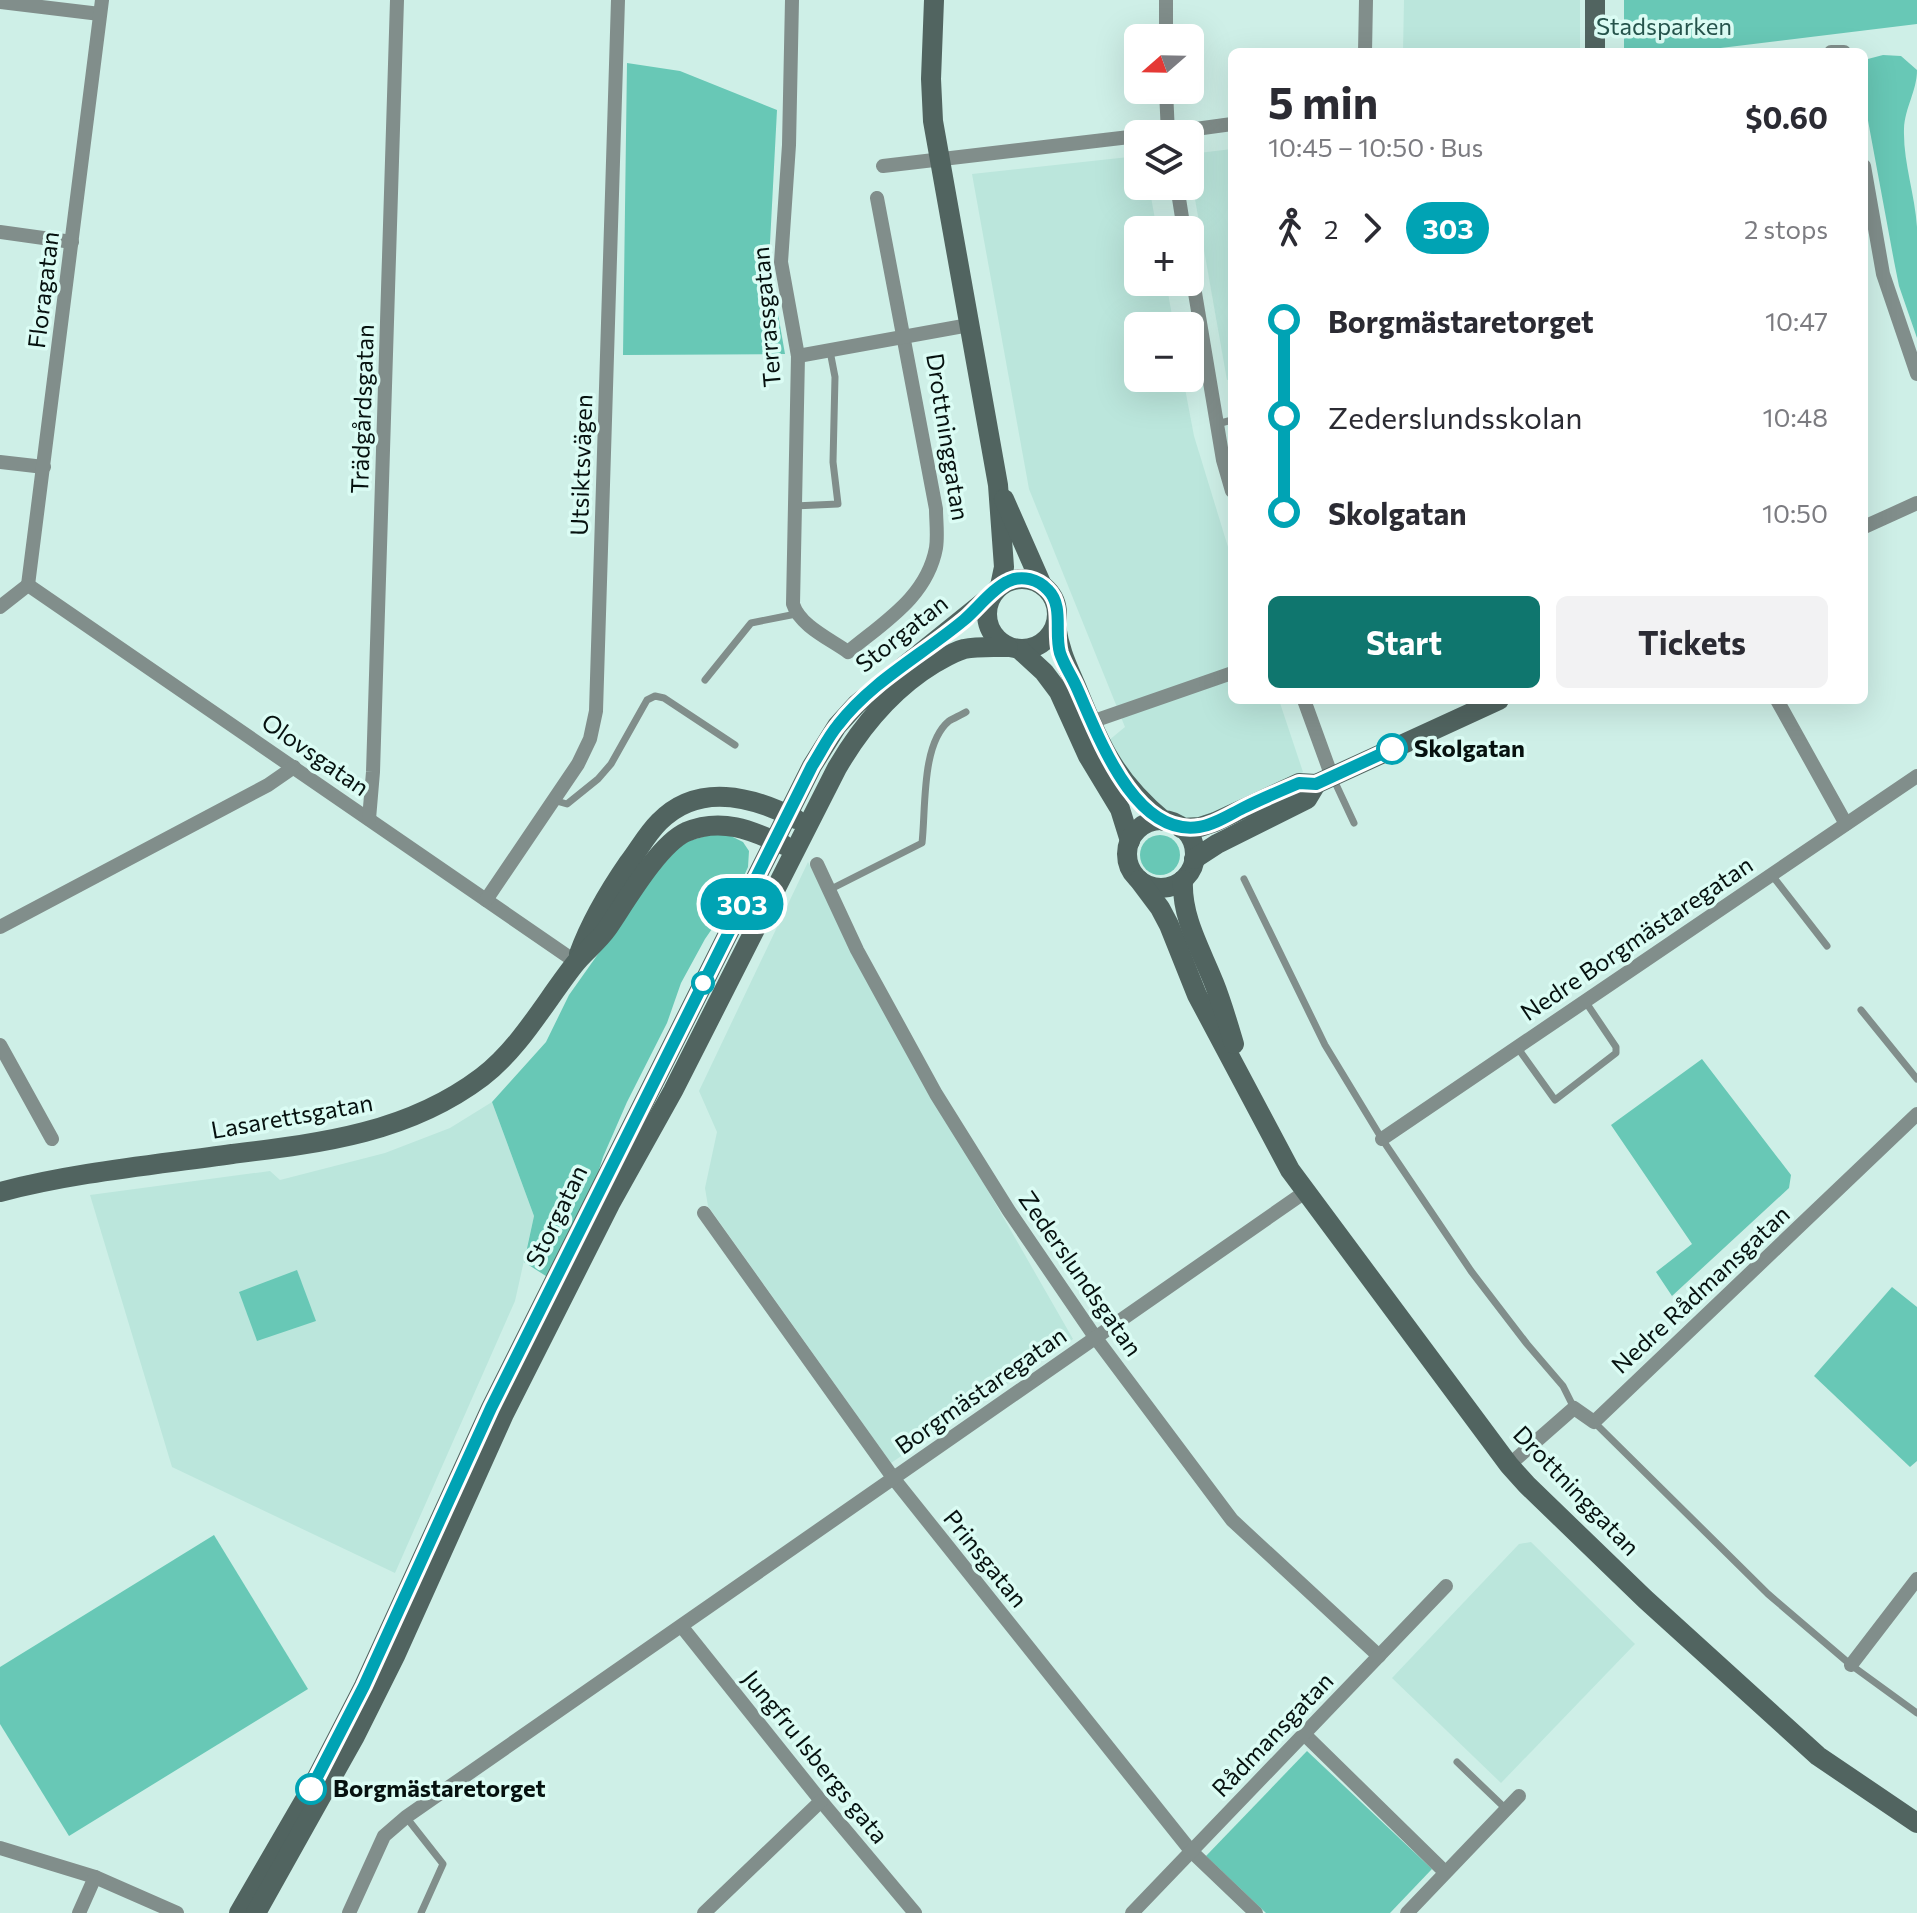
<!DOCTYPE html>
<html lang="en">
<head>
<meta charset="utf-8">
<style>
	:root { --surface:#fff; --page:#f2f2f3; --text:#2b2b33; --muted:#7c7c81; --accent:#0f766e }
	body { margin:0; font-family:Commissioner,sans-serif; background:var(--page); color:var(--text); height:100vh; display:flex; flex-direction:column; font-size:30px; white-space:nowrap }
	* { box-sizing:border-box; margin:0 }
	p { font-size:26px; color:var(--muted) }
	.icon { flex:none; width:44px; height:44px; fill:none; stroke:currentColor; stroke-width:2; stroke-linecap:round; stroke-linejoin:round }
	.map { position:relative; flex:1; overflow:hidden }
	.details { position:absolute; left:1228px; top:48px; width:640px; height:656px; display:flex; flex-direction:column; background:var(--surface); border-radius:12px; box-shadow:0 8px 32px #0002 }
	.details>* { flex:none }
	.badge { padding:0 16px; border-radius:26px; font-size:28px; line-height:52px }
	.needle { width:52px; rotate:250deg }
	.buttons { position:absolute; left:1124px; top:24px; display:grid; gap:16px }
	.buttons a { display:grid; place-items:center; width:80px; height:80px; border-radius:12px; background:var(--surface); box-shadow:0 8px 32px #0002; font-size:40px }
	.map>.badge { position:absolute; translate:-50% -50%; box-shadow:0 0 0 4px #fff }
	.legs { display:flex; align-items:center; gap:12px; height:88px; padding:0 40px; font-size:26px }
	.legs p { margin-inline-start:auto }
	.head { display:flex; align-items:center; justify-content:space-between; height:136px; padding:0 40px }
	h1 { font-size:44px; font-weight:700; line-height:60px }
	.cta { display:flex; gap:16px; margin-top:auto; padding:16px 40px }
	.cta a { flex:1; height:92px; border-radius:12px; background:var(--accent); color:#fff; font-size:32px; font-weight:700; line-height:92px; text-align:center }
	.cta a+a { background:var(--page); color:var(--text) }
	ul { padding:0 40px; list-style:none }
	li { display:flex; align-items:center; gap:28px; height:96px; font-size:30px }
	li i { display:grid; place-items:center; width:12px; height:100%; margin:0 10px; background:currentColor }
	li i::after { content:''; width:20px; height:20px; margin:-10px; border:6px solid; border-radius:50%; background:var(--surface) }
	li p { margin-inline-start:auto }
	li:first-child i { background:linear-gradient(#0000 50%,currentColor 0) }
	li:last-child i { background:linear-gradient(currentColor 50%,#0000 0) }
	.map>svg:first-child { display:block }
</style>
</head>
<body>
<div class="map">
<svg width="1917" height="1913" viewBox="0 0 1917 1913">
	<rect width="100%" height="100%" fill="#ceefe7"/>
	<!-- built -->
	<g fill="#bbe6dc">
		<path d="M1404,0H1580V52H1403Z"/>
		<path d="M1232,149V379L1227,380L1190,171V154Z"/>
		<path d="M1138,156V186H1149L1157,230H1138V282H1166L1174,326H1138V378H1183L1194,436L1232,560V700H1279L1303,772L1211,817L1185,819L1160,807L1138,789L1108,741L1125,727L1029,489L972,174Z"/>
		<path d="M808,862L924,1079L1073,1339L891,1463L708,1206L705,1188L717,1132L699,1091Z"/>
		<path d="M492,1102L534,1216L515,1301L395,1573L172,1467L90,1195L270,1171L280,1180L385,1153L450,1128Z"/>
		<path d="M1531,1542L1635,1644L1501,1783L1392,1678L1519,1544Z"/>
	</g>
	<!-- green -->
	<g fill="#68c8b6">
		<path d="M1624,0H1917V24L1688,52H1624Z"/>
		<path d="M1883,55L1901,56L1917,70C1917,91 1905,107 1904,129C1903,162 1915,194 1917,227C1917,264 1917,301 1917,338L1899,286L1894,261L1864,99V60Z"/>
		<path d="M627,63L680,71L777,110L769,262L785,354L623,355Z"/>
		<path d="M716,833L729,835L743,842L749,851L748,867L736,894L705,939L681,983L667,1023L627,1102L603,1157L594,1186L549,1278L524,1262L534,1216L492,1102L546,1042L569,995L654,875L678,848L689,841Z"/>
		<circle cx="1160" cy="855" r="20"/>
		<path d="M1702,1059L1791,1175L1789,1188L1672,1296L1656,1272L1692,1244L1611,1125Z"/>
		<path d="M297,1270L316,1321L257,1341L239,1292Z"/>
		<path d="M1892,1287L1917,1307V1461L1910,1467L1814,1376Z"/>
		<path d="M214,1535L308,1689L69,1836L0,1724V1667Z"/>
		<path d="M1307,1751L1432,1869L1390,1913H1266L1206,1856Z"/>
	</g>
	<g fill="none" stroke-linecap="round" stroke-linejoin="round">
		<!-- lane -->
		<g stroke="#818e8b" stroke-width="7">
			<path d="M1217,424L1232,420"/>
			<path d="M794,506L838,504L833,462L835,377L830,351"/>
			<path d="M705,680L751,623L796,614"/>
			<path d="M1333,778L1354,823"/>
			<path d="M553,800L567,804L598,779L611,764L647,700L655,696L664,698L735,745"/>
			<path d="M1771,874L1827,946"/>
			<path d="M1244,879L1325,1045L1382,1139L1471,1271L1527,1344L1563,1386L1574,1408"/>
			<path d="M829,890L922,843C926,809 921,744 949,721C954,718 961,715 966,712"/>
			<path d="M1861,1010L1917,1079"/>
			<path d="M1517,1047L1555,1100L1616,1053V1047L1585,1001"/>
			<path d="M1594,1422L1768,1594L1851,1665L1917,1713"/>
			<path d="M1457,1762L1506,1809"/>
			<path d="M406,1817L443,1864L421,1913"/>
		</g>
		<!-- street -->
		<g stroke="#818e8b" stroke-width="14">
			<path d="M792,0L789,145L781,262L798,356L793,604C800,626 830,639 848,652C884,622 927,597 936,548C938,535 936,521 936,509L877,198"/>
			<path d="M1166,0V38"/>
			<path d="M0,2L100,14"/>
			<path d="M1365,52L1366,0"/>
			<path d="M1831,52H1844"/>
			<path d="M1166,90L1168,134"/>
			<path d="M1159,134L1232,124"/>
			<path d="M883,166L1138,136"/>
			<path d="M1864,166L1883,274L1917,374"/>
			<path d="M1177,186L1184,230"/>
			<path d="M0,232L72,242"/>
			<path d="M1190,263L1223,460L1232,491"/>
			<path d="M798,356L969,325"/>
			<path d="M0,462L44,467"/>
			<path d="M1864,527L1917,503"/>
			<path d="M28,585L576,962"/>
			<path d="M28,585L102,0"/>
			<path d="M0,607L28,585"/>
			<path d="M1304,700L1332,777"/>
			<path d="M1777,700L1846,824"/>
			<path d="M1091,722L1232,673"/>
			<path d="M369,819L373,772L397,0"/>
			<path d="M817,864L857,950L936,1094L1009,1211L1095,1337L1232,1520L1379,1656"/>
			<path d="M486,900L578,764L590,739L596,711L618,0"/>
			<path d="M0,927L268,785L294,767"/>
			<path d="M0,1045L52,1139"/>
			<path d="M1382,1139L1917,776"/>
			<path d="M704,1213L894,1479L1191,1851L1256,1913"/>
			<path d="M1509,1465L1574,1408L1594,1422L1917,1114"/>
			<path d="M682,1627L821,1801L915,1913"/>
			<path d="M1851,1665L1917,1579"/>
			<path d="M1304,1734L1445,1872"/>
			<path d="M0,1848L95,1877L177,1913"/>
			<path d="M79,1913L95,1877"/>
			<path d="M349,1913L384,1836L406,1817L1305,1192"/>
			<path d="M704,1913L821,1801"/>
			<path d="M1132,1913L1446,1586"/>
			<path d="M1407,1913L1519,1796"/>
		</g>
		<!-- secondary -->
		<g stroke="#516460" stroke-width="20">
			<path d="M934,0L931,79L933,121L998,485L1004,567L1000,586"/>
			<path d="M1595,52V0"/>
			<path d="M1004,499L1041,583"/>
			<circle cx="1022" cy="614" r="35"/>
			<path d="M1056,626C1060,653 1068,667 1078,691C1101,748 1116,781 1164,821"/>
			<path d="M1019,649L1044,672L1059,692L1088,756L1120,809L1130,841"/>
			<circle cx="1161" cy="854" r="34"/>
			<path d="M1181,828L1200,827L1215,822L1299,783L1316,784L1499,700"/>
			<path d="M1194,859L1217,844L1307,799L1316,784"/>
			<path d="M1139,880L1160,908L1169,925L1197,995L1290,1170L1509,1465L1527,1485L1645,1599L1818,1756L1917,1823"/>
			<path d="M1183,880C1181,917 1201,950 1214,983C1222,1003 1228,1024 1234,1044"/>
			<path d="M579,954C591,921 609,891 629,862C639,849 647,834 659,822C698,782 752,796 796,819"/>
			<path d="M0,1192C76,1172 155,1165 232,1154C322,1143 408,1133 482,1077C520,1048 545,1002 574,965C584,952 597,943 607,929C625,903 658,845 686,832C721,817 751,830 784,845"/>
			<path d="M239,1913L311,1789L364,1686L491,1408L812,766L837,726L857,704L991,596"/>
			<path d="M256,1913L355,1736L396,1654L504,1414L610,1204L673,1091L837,768C862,725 892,689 935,663C944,658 953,652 964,649C978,646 993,647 1008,647"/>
		</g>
	</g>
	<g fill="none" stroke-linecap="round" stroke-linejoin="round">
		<!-- line-1 casing -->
		<g stroke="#fff" stroke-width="18">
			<path id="line-1" d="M311,1789L364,1686L491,1408L812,766C821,752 828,737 838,725C872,681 922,655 964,620C977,609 994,587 1009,581C1022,575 1038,579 1048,590C1064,606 1054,632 1060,653C1064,665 1071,675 1076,686C1097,732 1133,837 1199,827C1214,825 1229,815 1243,808C1261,799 1280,791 1299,783L1316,784L1392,749"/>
		</g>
		<!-- line-1 -->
		<use href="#line-1" stroke="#00a3b4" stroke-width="12"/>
	</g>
	<!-- markers -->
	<g fill="#fff" stroke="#00a3b4" stroke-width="4">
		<circle cx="1392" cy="749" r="14"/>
		<circle cx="703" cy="983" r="10"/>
		<circle cx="311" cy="1789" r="14"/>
	</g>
	<g text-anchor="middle" stroke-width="7" stroke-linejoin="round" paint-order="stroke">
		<!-- park labels -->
		<g font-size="24" fill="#26544c" stroke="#dbfcf4">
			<text x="1664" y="35">Stadsparken</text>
		</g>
		<!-- street labels -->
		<g font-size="24" fill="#06110f" stroke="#dbfcf4">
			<text transform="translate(44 290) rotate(-83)" y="8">Floragatan</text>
			<text transform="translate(767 317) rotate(-95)" y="8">Terrassgatan</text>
			<text transform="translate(363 409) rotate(-88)" y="8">Trädgårdsgatan</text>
			<text transform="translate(947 437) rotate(81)" y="8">Drottninggatan</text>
			<text transform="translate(582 465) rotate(-88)" y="8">Utsiktsvägen</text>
			<text transform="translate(902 634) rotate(-38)" y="8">Storgatan</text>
			<text transform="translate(315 755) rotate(35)" y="8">Olovsgatan</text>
			<text transform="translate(1637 939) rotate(-34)" y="8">Nedre Borgmästaregatan</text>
			<text transform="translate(292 1117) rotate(-10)" y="8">Lasarettsgatan</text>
			<text transform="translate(557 1216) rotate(-64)" y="8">Storgatan</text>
			<text transform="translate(1080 1274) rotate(55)" y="8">Zederslundsgatan</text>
			<text transform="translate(1701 1290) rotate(-43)" y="8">Nedre Rådmansgatan</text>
			<text transform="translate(981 1391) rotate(-35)" y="8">Borgmästaregatan</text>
			<text transform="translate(1576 1491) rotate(46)" y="8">Drottninggatan</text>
			<text transform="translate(985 1559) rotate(51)" y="8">Prinsgatan</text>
			<text transform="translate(1273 1735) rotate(-46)" y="8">Rådmansgatan</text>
			<text transform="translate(815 1757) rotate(51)" y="8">Jungfru Isbergs gata</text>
		</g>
		<!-- stop labels -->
		<g font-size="24" font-weight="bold" fill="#06110f" stroke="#dbfcf4" text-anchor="start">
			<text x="1414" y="757">Skolgatan</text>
			<text x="333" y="1797">Borgmästaretorget</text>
		</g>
	</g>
</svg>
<div class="buttons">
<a><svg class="needle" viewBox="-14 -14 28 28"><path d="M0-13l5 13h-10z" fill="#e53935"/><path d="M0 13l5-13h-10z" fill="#7c7c81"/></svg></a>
<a><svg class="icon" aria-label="layers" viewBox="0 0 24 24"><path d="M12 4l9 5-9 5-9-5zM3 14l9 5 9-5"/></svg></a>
<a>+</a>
<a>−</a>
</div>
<b class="badge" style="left:742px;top:904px;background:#00a3b4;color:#fff">303</b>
<section class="details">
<div class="head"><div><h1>5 min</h1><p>10:45 – 10:50 · Bus</p></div><b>$0.60</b></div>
<div class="legs"><svg class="icon" aria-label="walk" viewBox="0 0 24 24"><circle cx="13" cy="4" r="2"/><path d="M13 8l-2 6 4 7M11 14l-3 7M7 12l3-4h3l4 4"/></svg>2<svg class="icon" aria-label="forward" viewBox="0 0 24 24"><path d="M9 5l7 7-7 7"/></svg><b class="badge" style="background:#00a3b4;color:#fff">303</b><p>2 stops</p></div>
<ul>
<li><i style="color:#00a3b4"></i><b>Borgmästaretorget</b><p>10:47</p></li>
<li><i style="color:#00a3b4"></i><span>Zederslundsskolan</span><p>10:48</p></li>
<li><i style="color:#00a3b4"></i><b>Skolgatan</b><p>10:50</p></li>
</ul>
<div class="cta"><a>Start</a><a>Tickets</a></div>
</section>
</div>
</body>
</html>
